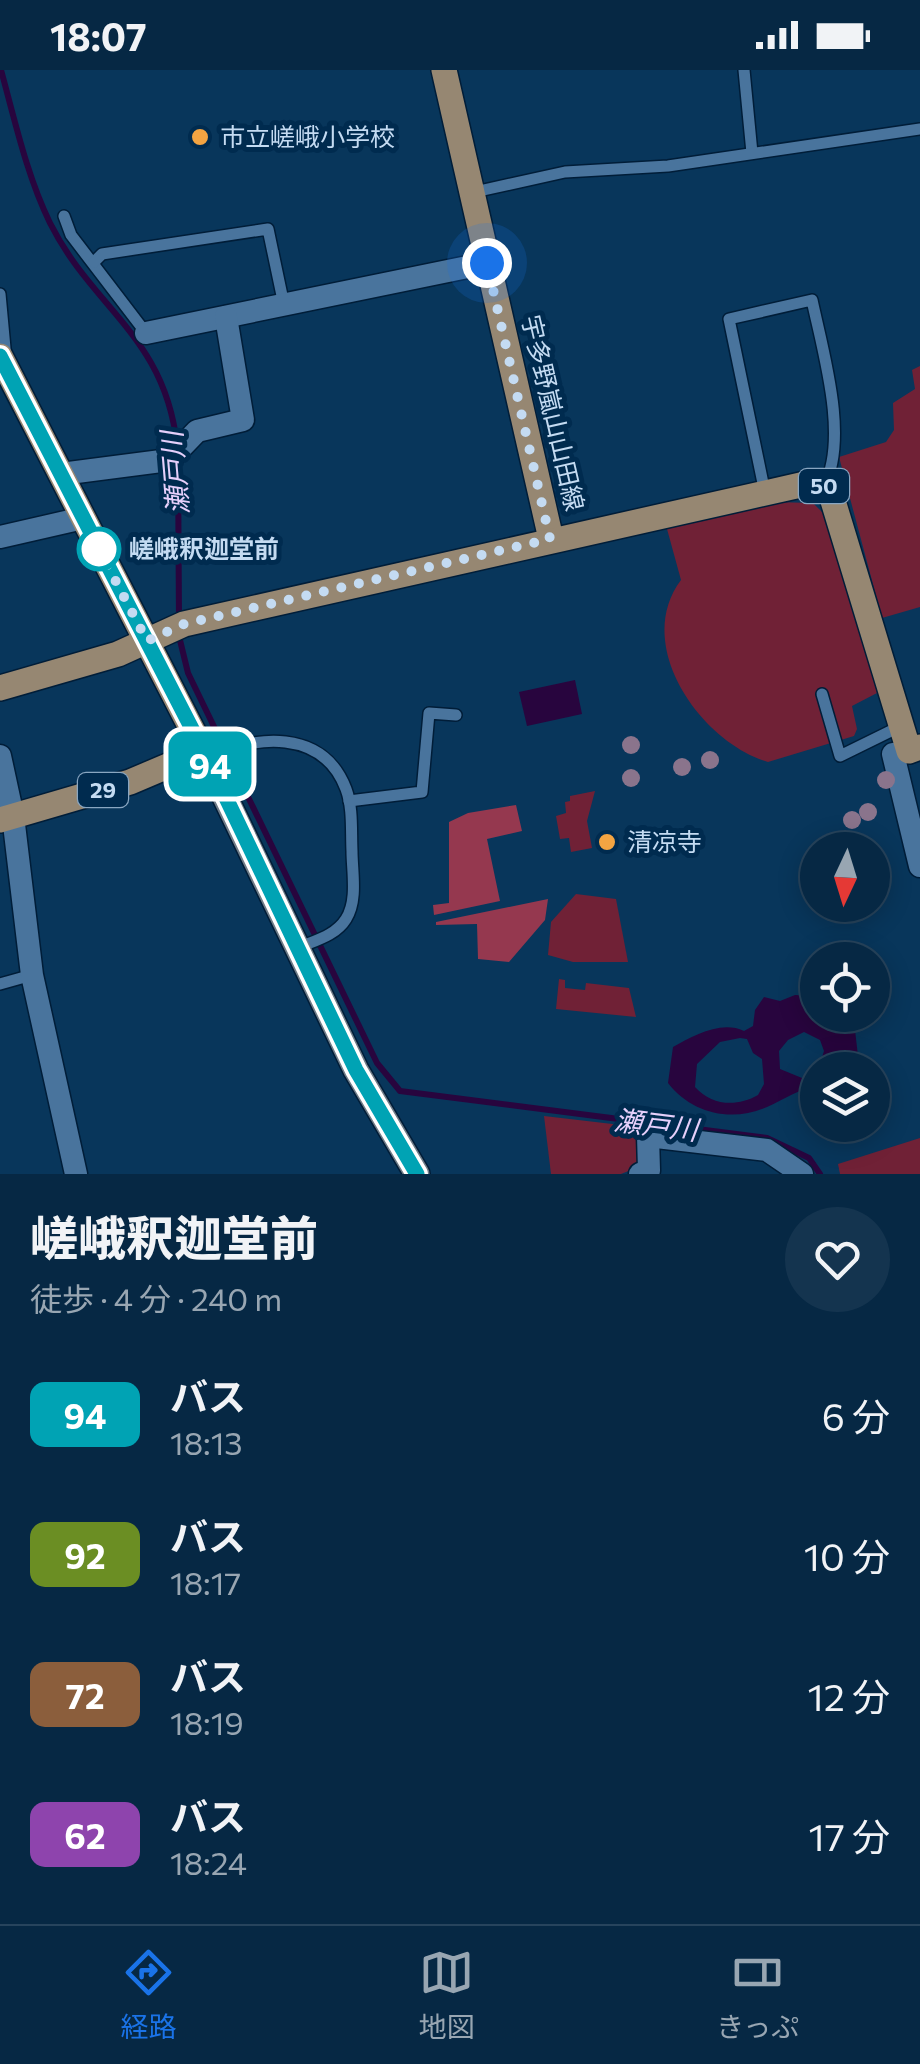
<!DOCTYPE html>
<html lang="ja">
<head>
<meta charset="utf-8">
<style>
	:root { --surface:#062844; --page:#14344f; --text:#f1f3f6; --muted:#98a6b2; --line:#27445d; --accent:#1a73e8 }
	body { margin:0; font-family:Commissioner,"Noto Sans JP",sans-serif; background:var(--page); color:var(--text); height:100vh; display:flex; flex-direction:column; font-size:38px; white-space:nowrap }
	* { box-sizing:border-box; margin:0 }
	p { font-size:32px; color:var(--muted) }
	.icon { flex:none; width:55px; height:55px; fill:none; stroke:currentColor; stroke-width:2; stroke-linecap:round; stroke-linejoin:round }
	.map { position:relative; height:1104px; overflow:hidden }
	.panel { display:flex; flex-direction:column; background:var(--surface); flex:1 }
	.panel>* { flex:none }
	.badge { padding:0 20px; border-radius:15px; font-size:35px; line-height:65px }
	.needle { width:65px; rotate:184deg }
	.tools { position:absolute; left:800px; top:762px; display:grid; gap:20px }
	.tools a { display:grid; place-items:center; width:90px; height:90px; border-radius:50%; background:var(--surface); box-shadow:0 5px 25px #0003,0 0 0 2px var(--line); font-size:50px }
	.you { position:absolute; width:50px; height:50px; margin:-25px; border:8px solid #fff; border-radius:50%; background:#1a73e8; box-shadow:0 0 0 15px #1a73e833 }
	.map>.badge { position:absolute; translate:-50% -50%; box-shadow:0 0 0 5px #fff }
	.round { display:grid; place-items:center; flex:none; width:105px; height:105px; border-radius:52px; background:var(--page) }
	.head { display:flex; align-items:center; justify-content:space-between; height:170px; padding:0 30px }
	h1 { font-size:48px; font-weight:800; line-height:75px }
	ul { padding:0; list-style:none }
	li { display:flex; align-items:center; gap:30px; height:140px; padding:0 30px }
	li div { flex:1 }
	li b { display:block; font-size:38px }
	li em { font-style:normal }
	li .badge { min-width:110px; font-weight:700; text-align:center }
	.status { display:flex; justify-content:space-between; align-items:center; height:70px; padding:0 50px; background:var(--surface); direction:ltr }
	.status svg { height:28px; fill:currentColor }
	.tabs { display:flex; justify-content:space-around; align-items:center; height:140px; border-top:2px solid var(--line); background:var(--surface); font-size:28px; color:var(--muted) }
	.tabs a { display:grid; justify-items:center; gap:5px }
	.tabs .active { color:var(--accent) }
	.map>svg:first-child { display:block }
</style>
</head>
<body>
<div class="status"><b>18:07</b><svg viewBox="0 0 49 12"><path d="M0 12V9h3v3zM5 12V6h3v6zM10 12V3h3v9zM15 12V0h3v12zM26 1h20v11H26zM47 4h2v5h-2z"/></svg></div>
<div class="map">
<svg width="920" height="1104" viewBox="0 0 920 1104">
	<rect width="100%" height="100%" fill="#08365b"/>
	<!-- green -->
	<g fill="#702136">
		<path d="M920,296V537L882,548L839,387L886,372L894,360L893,333L915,319L912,300Z"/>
		<path d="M773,432L813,433L837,457L877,623L852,636L857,659L854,666L768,692C701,672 632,575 681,510L667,459Z"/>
		<path d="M595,721L587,751L592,778L571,782L569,768L560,769L556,746L566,743L565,732L570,731V726Z"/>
		<path d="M576,824L616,829L628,892H573L548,885L551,852Z"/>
		<path d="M559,909L565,910V918L585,920L586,913L629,918L636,947L556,939Z"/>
		<path d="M544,1046L638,1057L641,1096L621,1104H551Z"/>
		<path d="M920,1068V1104H840L838,1094Z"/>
	</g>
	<!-- forest -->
	<g fill="#95384f">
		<path d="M516,735L522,761L487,769L500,831L434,845L433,835L449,833V752L468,743Z"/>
		<path d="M548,829L545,850L509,892L478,889L477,854L436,855V852Z"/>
	</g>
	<!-- water -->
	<g fill="#28053e" fill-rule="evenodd">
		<path d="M575,610L582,644L527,656L519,622Z"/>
		<path d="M795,925L817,926L818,945H843L855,960L858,986L842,1000H818L824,981L820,970L804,962L788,970L779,981L780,999L802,1008L817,1001V1017C798,1019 785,1029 767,1037C731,1053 691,1043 668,1013L673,977C693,966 721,950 744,961L753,956L755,940L764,927L780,931ZM740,968L747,969L753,983L762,989L764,1014L758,1025C737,1037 712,1036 695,1017L697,994L720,972Z"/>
	</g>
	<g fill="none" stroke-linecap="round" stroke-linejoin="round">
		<!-- stream -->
		<g stroke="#28053e" stroke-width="6">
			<path d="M1,0C15,51 27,106 50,153C93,239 165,266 177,375"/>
			<path d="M178,388L179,550"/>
			<path d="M178,562L188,603L377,993L400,1021L767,1068L809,1088L820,1104"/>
		</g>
		<!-- lane casing -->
		<g stroke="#001d38" stroke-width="14">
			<g id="lane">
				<path d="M744,0L752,83"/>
				<path d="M470,123L565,102L668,96L920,59"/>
				<path d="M64,146L71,165L146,263"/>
				<path d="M94,192L102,184L268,159L284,235"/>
				<path d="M0,224L6,289"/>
				<path d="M765,423L729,249L812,230C823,282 849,368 824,416"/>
				<path d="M822,624L840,686L901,656"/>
				<path d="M207,688C254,665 323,658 346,719C353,738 351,760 352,781C352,802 358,830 346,849C336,865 317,870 300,877"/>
				<path d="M349,731L422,722L429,643L456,645"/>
				<path d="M0,914L32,905"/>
			</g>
		</g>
		<!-- street casing -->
		<g stroke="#001d38" stroke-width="25">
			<g id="street">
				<path d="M146,263L487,193"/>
				<path d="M61,404L169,390L197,361L243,350L226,247"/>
				<path d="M0,467L83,448"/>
				<path d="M909,681L893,684L920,796"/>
				<path d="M0,686L13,746L32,905L76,1104"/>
				<path d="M640,1104L649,1100L648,1066L767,1080L802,1104"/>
			</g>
		</g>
		<!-- secondary casing -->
		<g stroke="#001d38" stroke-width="28">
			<path id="secondary" d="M203,681L356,1000L417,1104"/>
		</g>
		<!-- primary casing -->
		<g stroke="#001d38" stroke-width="28">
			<g id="primary">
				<path d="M444,0L551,469"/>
				<path d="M0,286L203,681L130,712L0,750"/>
				<path d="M0,618L118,584L184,554L805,414L830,421L909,681L920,677"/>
			</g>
		</g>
		<!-- lane -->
		<use href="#lane" stroke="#49749d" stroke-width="11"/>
		<!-- street -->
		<use href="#street" stroke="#49749d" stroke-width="22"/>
		<!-- secondary -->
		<use href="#secondary" stroke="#707d88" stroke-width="25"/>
		<!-- primary -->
		<use href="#primary" stroke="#968772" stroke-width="25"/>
	</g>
	<!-- trees -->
	<g fill="#8a748c">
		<circle cx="631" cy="675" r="9"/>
		<circle cx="710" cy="690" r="9"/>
		<circle cx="682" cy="697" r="9"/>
		<circle cx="631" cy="708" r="9"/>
		<circle cx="886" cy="710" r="9"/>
		<circle cx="868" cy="742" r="9"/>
		<circle cx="852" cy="750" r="9"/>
	</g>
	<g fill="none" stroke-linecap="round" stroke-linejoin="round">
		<!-- line casing -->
		<g stroke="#fff" stroke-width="22">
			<path id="line" d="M0,286L207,688L356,1000L417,1104"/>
		</g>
		<!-- line -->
		<use href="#line" stroke="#00a3b4" stroke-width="15"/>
		<!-- walk -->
		<path stroke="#c4dbf2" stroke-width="10" stroke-dasharray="0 18" d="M99,479L147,571L184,554L550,469L487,193"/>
	</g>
	<!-- markers -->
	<g fill="#f3a442" stroke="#002b4f" stroke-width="4">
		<circle cx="200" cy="67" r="10"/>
		<circle cx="607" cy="772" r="10"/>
	</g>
	<circle fill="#fff" stroke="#00a3b4" stroke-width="5" cx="99" cy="479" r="20"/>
	<g text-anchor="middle" stroke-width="10" stroke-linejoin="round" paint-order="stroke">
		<!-- shield labels -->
		<g fill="#002b4f" stroke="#89a6c1" stroke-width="2.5">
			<rect x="799" y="399" width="50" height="34" rx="8"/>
			<rect x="78" y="703" width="50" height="34" rx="8"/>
		</g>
		<g font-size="22" font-weight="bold" fill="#c4dbf2">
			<text x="824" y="424">50</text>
			<text x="103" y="728">29</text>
		</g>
		<!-- poi labels -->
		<g font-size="25" fill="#c4dbf2" stroke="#002b4f" text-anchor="start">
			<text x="220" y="76">市立嵯峨小学校</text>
			<text x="627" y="781">清凉寺</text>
		</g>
		<!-- street labels -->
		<g font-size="25" fill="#c4dbf2" stroke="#002b4f">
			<text transform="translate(553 343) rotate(77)" y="9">宇多野嵐山山田線</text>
		</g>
		<!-- stop labels -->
		<g font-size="25" font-weight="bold" fill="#c4dbf2" stroke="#002b4f" text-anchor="start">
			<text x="129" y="488">嵯峨釈迦堂前</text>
		</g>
		<!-- water labels -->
		<g font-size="28" font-style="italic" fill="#e6d0fb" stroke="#002b4f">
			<text transform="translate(175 403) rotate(-95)" y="10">瀬戸川</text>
			<text transform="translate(656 1055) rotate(7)" y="10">瀬戸川</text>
		</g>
	</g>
</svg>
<div class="tools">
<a><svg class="needle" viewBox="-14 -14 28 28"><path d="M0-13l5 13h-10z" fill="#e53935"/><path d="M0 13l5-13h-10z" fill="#98a6b2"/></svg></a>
<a><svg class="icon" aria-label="locate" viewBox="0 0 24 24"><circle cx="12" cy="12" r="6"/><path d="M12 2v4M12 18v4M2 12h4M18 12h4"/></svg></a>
<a><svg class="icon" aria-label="layers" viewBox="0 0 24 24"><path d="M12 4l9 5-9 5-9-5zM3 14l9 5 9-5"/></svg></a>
</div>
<div class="you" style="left:487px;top:193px"></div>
<b class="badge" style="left:210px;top:694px;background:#00a3b4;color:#fff">94</b>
</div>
<section class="panel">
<div class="head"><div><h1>嵯峨釈迦堂前</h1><p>徒歩 · 4 分 · 240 m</p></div><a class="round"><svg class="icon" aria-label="heart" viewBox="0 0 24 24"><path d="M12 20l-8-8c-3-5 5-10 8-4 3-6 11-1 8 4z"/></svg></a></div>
<ul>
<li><span class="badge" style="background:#00a3b4;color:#fff">94</span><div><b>バス</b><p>18:13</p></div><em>6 分</em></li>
<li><span class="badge" style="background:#6b8e23;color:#fff">92</span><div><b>バス</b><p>18:17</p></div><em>10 分</em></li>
<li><span class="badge" style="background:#8b5e3c;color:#fff">72</span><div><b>バス</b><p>18:19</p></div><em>12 分</em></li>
<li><span class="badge" style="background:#8e44ad;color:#fff">62</span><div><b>バス</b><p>18:24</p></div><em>17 分</em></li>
</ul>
</section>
<nav class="tabs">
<a class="active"><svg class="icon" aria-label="directions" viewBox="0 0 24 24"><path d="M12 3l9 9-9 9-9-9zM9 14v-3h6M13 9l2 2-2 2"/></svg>経路</a>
<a><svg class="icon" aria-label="map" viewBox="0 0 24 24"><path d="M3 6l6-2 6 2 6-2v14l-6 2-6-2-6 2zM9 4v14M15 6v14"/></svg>地図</a>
<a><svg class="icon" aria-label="tickets" viewBox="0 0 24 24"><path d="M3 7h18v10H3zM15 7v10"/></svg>きっぷ</a>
</nav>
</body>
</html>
